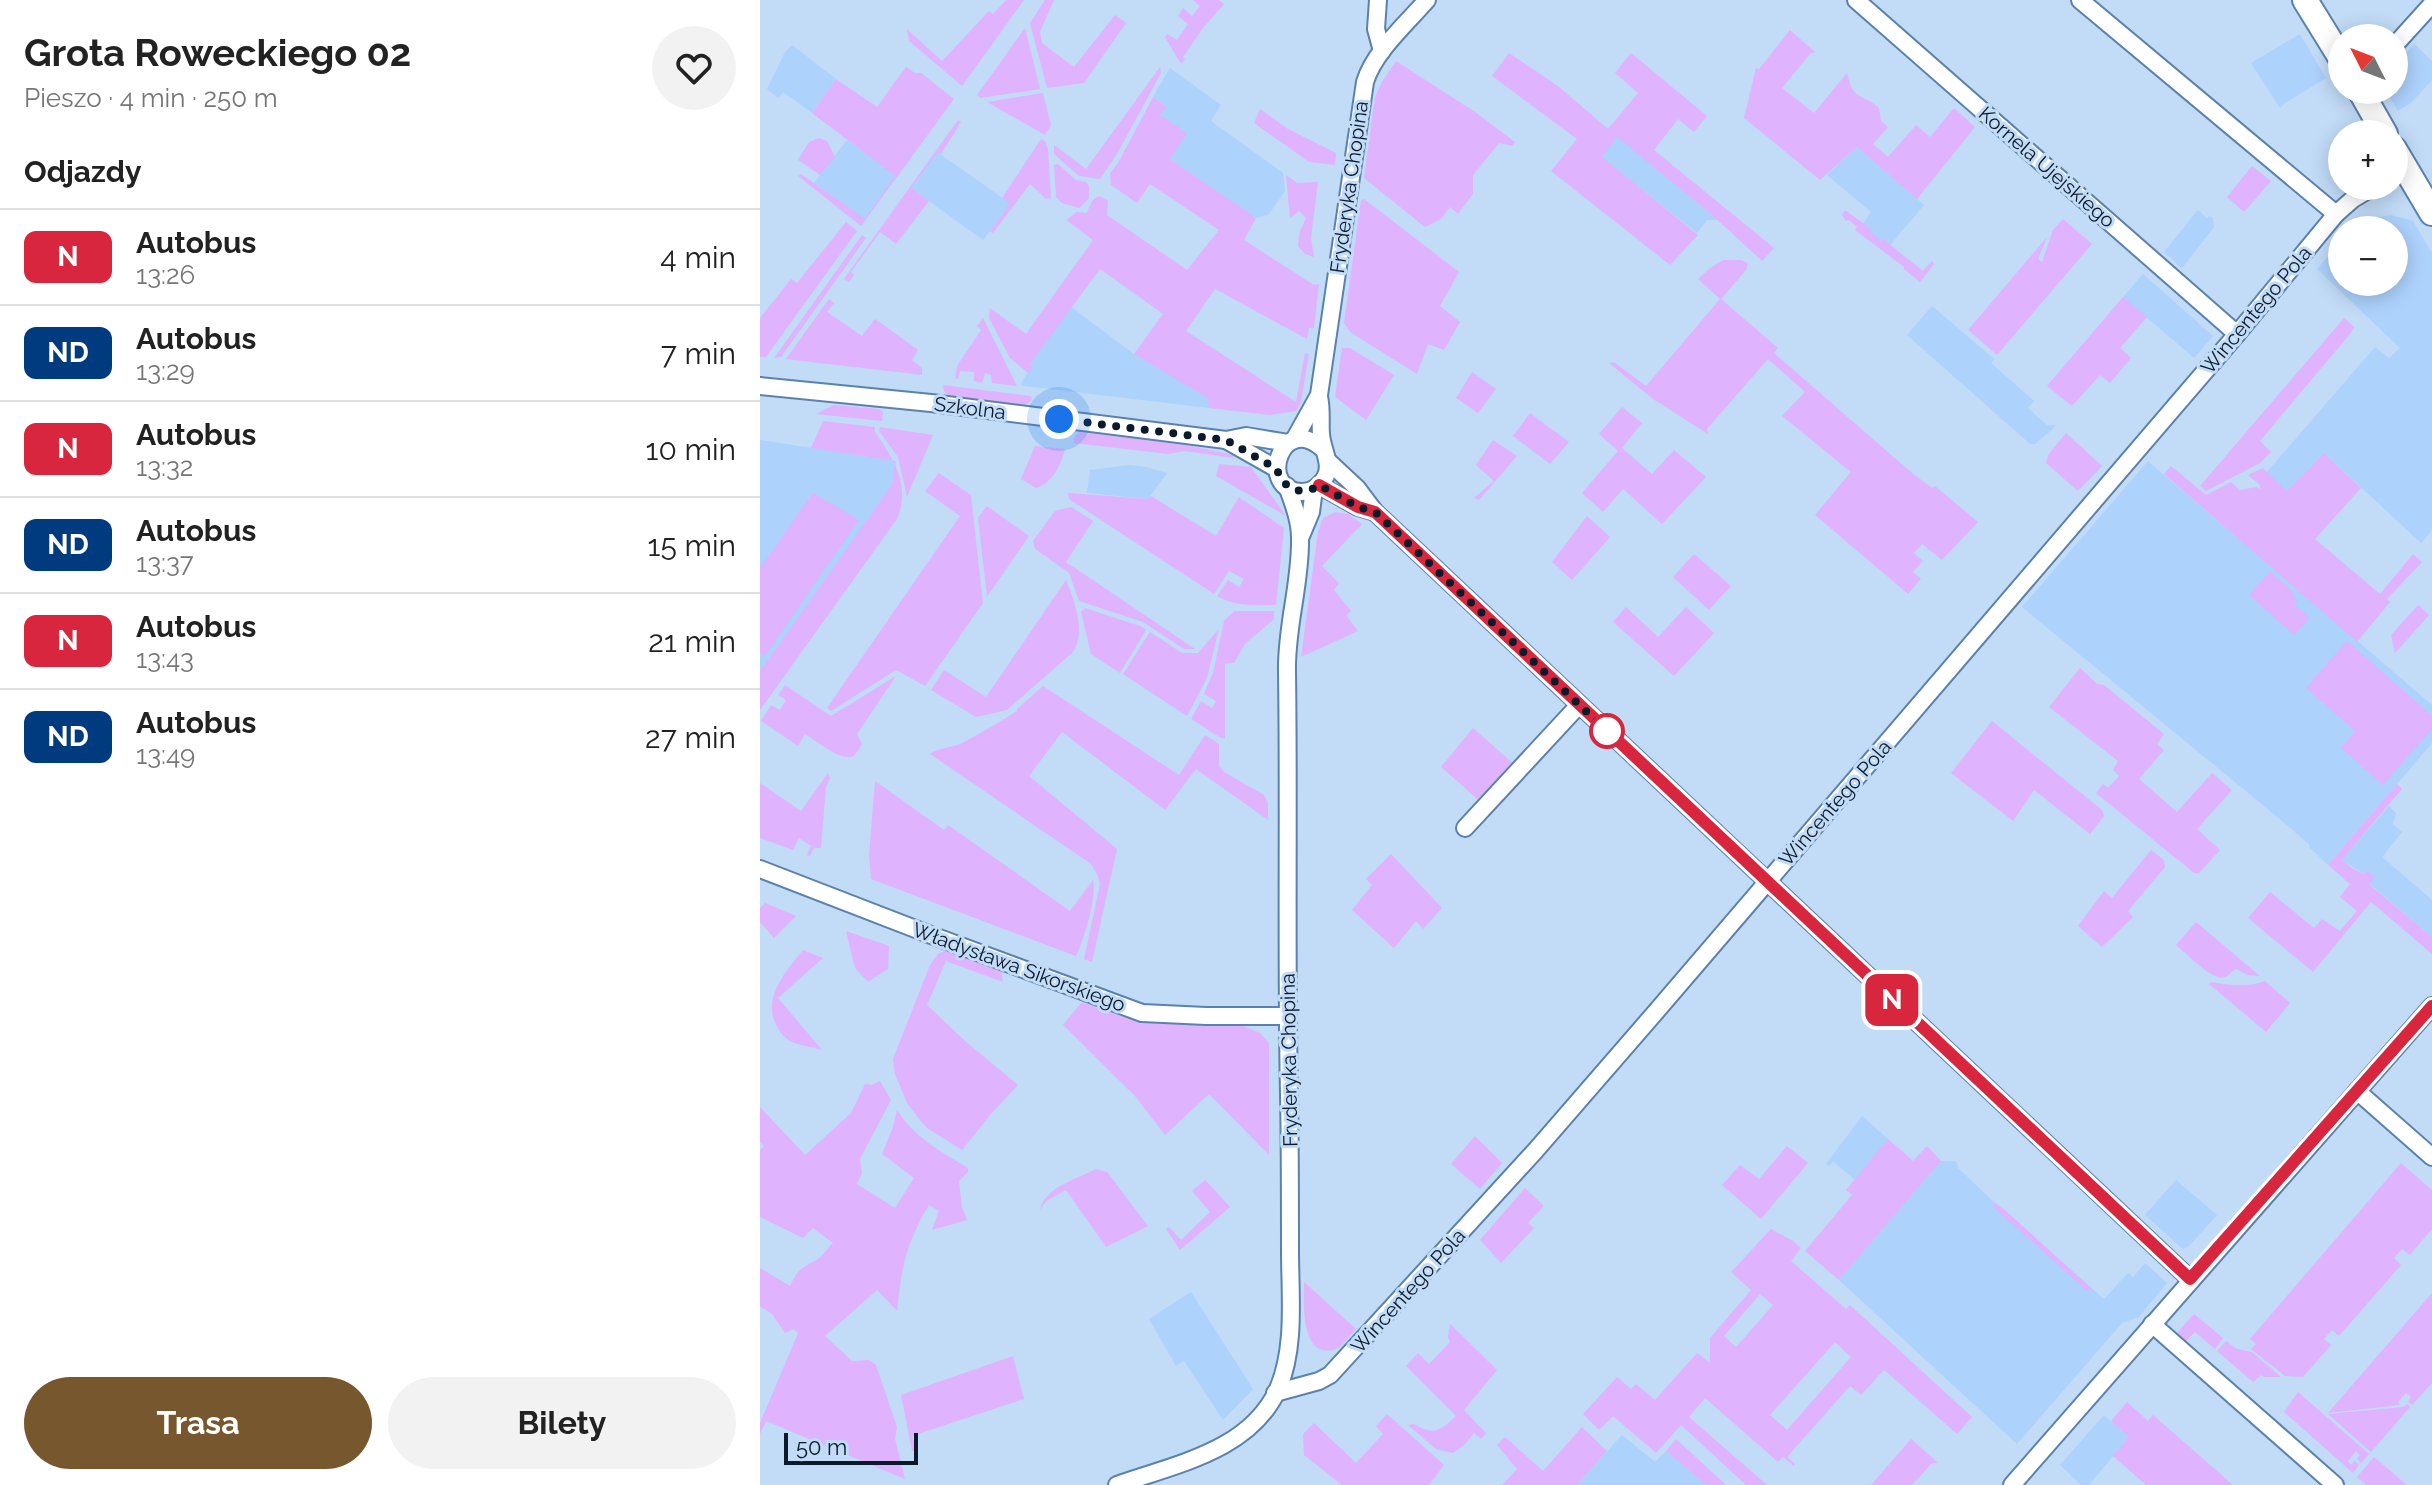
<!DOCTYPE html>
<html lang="pl">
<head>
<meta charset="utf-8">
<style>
	:root { --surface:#fff; --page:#f2f2f2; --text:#222; --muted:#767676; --line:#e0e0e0; --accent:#77572d }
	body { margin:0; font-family:Raleway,sans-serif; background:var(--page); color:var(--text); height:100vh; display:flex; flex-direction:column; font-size:30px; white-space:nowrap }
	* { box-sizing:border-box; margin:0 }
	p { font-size:26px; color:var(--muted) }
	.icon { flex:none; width:44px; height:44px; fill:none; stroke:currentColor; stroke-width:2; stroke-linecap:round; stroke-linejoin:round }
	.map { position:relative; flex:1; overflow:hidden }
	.side { display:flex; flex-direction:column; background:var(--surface); width:760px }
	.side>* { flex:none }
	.badge { padding:0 16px; border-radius:12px; font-size:28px; line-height:52px }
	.needle { width:52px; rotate:312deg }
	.fabs { position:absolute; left:1568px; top:24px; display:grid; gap:16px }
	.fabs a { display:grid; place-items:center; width:80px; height:80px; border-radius:50%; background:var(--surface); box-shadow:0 4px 20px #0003; font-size:40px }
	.scale { position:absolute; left:24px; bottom:20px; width:134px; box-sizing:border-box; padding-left:8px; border:4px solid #0a1a2a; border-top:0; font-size:22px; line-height:28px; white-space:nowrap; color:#0a1a2a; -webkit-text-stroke:6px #c2dbf7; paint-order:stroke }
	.you { position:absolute; width:40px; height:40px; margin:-20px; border:6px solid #fff; border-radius:50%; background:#1a73e8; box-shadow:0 0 0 12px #1a73e833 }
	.map>.badge { position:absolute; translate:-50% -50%; box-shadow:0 0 0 4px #fff }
	h2 { padding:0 24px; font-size:30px; line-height:72px }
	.round { display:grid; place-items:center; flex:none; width:84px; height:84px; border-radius:42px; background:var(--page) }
	.head { display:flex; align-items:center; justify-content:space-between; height:136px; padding:0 24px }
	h1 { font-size:38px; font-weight:700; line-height:60px }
	.action { display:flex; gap:16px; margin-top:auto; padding:16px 24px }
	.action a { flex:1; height:92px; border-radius:48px; background:var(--accent); color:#fff; font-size:32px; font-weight:700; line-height:92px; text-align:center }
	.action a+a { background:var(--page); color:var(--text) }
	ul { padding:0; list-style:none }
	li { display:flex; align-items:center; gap:24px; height:96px; padding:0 24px; border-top:2px solid var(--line) }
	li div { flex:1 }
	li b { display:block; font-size:30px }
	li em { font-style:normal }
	li .badge { min-width:88px; font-weight:700; text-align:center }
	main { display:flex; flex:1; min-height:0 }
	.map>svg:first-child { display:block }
</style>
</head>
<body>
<main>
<section class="side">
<div class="head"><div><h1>Grota Roweckiego 02</h1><p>Pieszo · 4 min · 250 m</p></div><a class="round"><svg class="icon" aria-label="heart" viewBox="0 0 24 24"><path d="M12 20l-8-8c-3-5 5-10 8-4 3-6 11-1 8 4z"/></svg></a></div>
<h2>Odjazdy</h2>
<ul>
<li><span class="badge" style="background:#d7263d;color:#fff">N</span><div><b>Autobus</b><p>13:26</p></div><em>4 min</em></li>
<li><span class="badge" style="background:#003b80;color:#fff">ND</span><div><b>Autobus</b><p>13:29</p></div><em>7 min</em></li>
<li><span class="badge" style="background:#d7263d;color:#fff">N</span><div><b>Autobus</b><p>13:32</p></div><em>10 min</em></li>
<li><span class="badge" style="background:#003b80;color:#fff">ND</span><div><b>Autobus</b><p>13:37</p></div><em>15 min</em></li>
<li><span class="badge" style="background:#d7263d;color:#fff">N</span><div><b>Autobus</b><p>13:43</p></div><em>21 min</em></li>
<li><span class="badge" style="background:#003b80;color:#fff">ND</span><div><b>Autobus</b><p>13:49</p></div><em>27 min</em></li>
</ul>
<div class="action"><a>Trasa</a><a>Bilety</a></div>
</section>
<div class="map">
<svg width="1672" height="1485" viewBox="0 0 1672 1485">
	<rect width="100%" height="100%" fill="#c2dbf7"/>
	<!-- built -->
	<g fill="#add2fc">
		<path d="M1540,34L1566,78L1525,103L1520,108L1491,63Z"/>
		<path d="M1654,44L1672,61V80L1651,103L1638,111L1625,90H1634V68Z"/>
		<path d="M32,45L76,79L52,113L23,92L18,98L7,89L25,52Z"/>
		<path d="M410,68L461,105L451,121L523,173L525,191L508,215L496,218L409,159L400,114L405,105L393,97Z"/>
		<path d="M857,136L952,215L957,220H947L937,233L841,157Z"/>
		<path d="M87,140L136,176L105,220L54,183Z"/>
		<path d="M1097,147L1164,205L1130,245L1123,240L1121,241L1109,231V227L1103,224L1111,212L1067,175Z"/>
		<path d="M177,152L251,204L223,240L151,188Z"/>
		<path d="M1438,210L1447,218L1449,216L1453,218L1454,227L1422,268L1404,252Z"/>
		<path d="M1631,215L1653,221L1672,253V530L1661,543L1564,453L1527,492L1506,473L1615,347L1629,358L1640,348L1557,269L1582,240V282H1634V230H1590L1604,220Z"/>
		<path d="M1383,274L1453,336L1434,358L1363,297Z"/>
		<path d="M1172,306L1234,359L1231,363L1274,401L1268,408L1287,425H1295L1293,429L1275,444H1270L1147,335Z"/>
		<path d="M311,307L374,354L449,398V408L264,386L261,383L272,367L270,364Z"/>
		<path d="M0,440L136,461L132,486L0,671Z"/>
		<path d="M1388,461L1672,705V743L1568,865L1549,847L1550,845L1510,811L1262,607Z"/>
		<path d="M370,465L386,467L407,473L388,499L327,493L330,470Z"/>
		<path d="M1629,806L1636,813L1633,824L1642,832L1622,857L1672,900V937L1609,883L1607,871L1604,874L1582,860Z"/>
		<path d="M1102,1116L1128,1139L1095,1180L1073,1161L1069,1166L1066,1164Z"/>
		<path d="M1181,1161H1194L1197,1163L1198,1168L1235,1203L1344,1299L1368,1273L1373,1277L1385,1263L1407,1283L1379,1317L1362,1323L1257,1444L1079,1280Z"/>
		<path d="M1416,1180L1457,1215L1429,1246L1423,1249L1385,1215Z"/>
		<path d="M431,1292L493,1389L463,1420L424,1361L416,1366L389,1319Z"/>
		<path d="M1344,1415L1369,1437L1329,1485H1321L1300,1465Z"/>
		<path d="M862,1435L895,1462L906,1451L946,1485H817Z"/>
	</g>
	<!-- green -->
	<g fill="#e0b3fe" fill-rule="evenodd">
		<path d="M246,0H264L202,86L149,41L147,29L182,61L229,11L233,14Z"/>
		<path d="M285,0H294L280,32L282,43L314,67L355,15L366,23L324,83L287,88L270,23Z"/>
		<path d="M433,0H459L464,4L443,28L423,57L425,59L421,64L405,37L407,34L417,40L428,24L418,16L423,8L432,16L440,6Z"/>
		<path d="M265,28L280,89L221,98L217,95Z"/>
		<path d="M1030,30L1055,52L1050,54L1022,88L1054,113L1087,73C1094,103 1100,91 1119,108L1121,121L1128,127L1113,144L1128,157L1156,125L1170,137L1194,108L1215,127L1157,199L1097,147L1060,180L984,118L996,68L999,69Z"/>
		<path d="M749,53L798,86L848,129L878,93L855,73L871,53L947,116L934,132L918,119L894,150L1014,248L1002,261L952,215L857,137L842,157L938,235L910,265L791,171L817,139L732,76Z"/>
		<path d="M636,61L715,112L755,142L752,146L739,143L713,175V194L698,214L690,207L681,219L665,227L604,178L615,97L622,82Z"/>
		<path d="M146,67L155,73H161L194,99L101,226L38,176L41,174L105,219L135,176L52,113L76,79L117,107Z"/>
		<path d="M400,67L401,73L357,154L340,179L319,176L294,154V145L326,169Z"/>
		<path d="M283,93L291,125L285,135L227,102Z"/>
		<path d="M393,97L406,106L400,115L427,133L410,159L496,218L484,240L554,285L559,284L554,328H549L547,339L455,289L426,331L536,402L545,353L549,354L541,402L536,411L510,415L449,408L448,398L374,354L403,314L340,269L270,364L273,367L268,373L250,358L229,318L230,308L266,334L333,240L306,220L317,212L327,213C330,205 331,199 340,196L348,201L347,215L427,270L459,230L390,184L377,203L351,185L350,173L358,163Z"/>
		<path d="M500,109L528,129L576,153L575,165L549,162L494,123Z"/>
		<path d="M198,120L201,122L181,154L177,153L151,188L169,201L136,244L120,232L91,272L94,275L89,282L84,279Z"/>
		<path d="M59,138L67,141L75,157L60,175L38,160L49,142Z"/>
		<path d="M281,139L285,141L288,149L291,198L286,199L270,184L233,233L230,231L250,204L242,198Z"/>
		<path d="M298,164L316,180L326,182L329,186V198L319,208L302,203L296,197L294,165Z"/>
		<path d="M1492,166L1511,181L1484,212L1467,197Z"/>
		<path d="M526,175L537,183L558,182L551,238L554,257L545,254L538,246L539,234L546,218L539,211L530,218Z"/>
		<path d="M604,199L699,272L680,306L700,322L684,350L668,344L657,374L590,332L584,323L601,200Z"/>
		<path d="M1085,210L1111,229L1110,231L1121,241L1123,239L1163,271L1172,261L1174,264L1160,282L1144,269V267L1095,230L1097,227L1089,220L1086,221L1082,215Z"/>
		<path d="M1303,219L1332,244L1237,355L1208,330L1287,237L1278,259L1282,262L1293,230Z"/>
		<path d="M86,222L97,231L6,357H0V318L31,279L37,283Z"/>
		<path d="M102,235L106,238L21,357L14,358Z"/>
		<path d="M963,260H981L988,263L986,270L961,299L1018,348L1014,353L1152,473L1172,488L1175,486L1218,522L1182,560L1162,544L1154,553L1163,561L1153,572L1161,579L1148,594L1055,515L1091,472L1022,416L1045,392L1008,359L947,429L948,434L893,399L849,363L854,362L886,386L960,299L938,279L949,269Z"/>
		<path d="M1363,297L1387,317L1360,348L1371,358L1350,383L1340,375L1312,406L1287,386Z"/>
		<path d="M69,299L74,303L67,312L102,336L115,319L158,350L152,360L162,368V375L26,359Z"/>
		<path d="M223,318L257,386L232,383L231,375L225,373L222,383L214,381V372L200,371L198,379L195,378L197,366L221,330L217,326Z"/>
		<path d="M1584,318L1594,327L1590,334L1500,441L1511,452L1500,463L1446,491L1440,486Z"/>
		<path d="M582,348H590L634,375L606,420L575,397Z"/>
		<path d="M712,372L736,389L718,413L696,398Z"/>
		<path d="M183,385L271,396L272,400L264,406L189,397L184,391Z"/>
		<path d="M74,405L119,409L123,412L122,421L56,414Z"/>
		<path d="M862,407L882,423L862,448L892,474L914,450L946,477L902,524L863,489L843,512L822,493L858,451L839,434Z"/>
		<path d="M770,413L809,442L790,464L753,436Z"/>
		<path d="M63,421L115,427V432C134,459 151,486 137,519L0,710V671L132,485L135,461L51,448Z"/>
		<path d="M120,427L173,435L147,497L138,457L119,431Z"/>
		<path d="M320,432L426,445L474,455L473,458L425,451L408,454L314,443L315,436Z"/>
		<path d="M1306,433L1342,466L1318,491L1286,463L1288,455Z"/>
		<path d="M733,440L757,456L719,500L714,498L734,481L716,465Z"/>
		<path d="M275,446L305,449C301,465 292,483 276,488L261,479Z"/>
		<path d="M1564,453L1601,488L1555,539L1620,594L1653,554L1662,562L1627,599L1630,602L1597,642L1404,474L1411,466L1446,495L1471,482L1480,490L1496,487L1500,489V485L1488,475L1503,468L1527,491Z"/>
		<path d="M459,464L491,467L526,516L456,476Z"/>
		<path d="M179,473L211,495L223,603L165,686L136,670L71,711L67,708L200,516L165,491Z"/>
		<path d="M53,493L99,520L5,656L0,653V568Z"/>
		<path d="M308,493L388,499L391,496L456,536L479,497L524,528L516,605C495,605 476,607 457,596L468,580L479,587L484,579L469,571L454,594L309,499Z"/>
		<path d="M227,506L269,536L227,597L218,518Z"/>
		<path d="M311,507L333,521L306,562L435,649H424L383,622L319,601L309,573L275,549L273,541L295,511Z"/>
		<path d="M575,512L588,514L602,524L562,566L579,583L574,590L591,611L586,615L598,631L541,657L558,532L563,518Z"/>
		<path d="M827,516L850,537L812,580L792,562Z"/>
		<path d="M934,554L971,586L949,610L913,577Z"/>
		<path d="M1510,571L1534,593L1533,596L1537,600L1534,604L1550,618L1534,635L1489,595Z"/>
		<path d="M306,580C315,602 326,631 313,652L247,710L216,717L171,690L184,670L226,697Z"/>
		<path d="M1658,605L1669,615L1635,653L1631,635Z"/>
		<path d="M866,607L898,637L926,607L954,633L914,676L853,622Z"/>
		<path d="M325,608L380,626L386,630L360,673L331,654L321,612Z"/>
		<path d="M474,611H514V619L485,644L474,663L465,664V738H461L431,719L441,701L452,708L456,701L444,694L453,673L464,621Z"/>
		<path d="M459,629L447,678L427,716L363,674L390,632L422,653H438Z"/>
		<path d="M1587,641L1672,716V729L1623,785L1581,748L1595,731L1546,688Z"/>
		<path d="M1320,668L1337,684L1344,685L1404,734L1397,744L1404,750L1379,779L1417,812L1452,773L1472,790L1437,829L1460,850L1439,873H1434L1336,793L1343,784L1348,788L1359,776L1353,770L1358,761L1289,707Z"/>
		<path d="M136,676L97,734L102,744C101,746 95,755 94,756C82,763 55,740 45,734L38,746L1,721L11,705L20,710L26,700L18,695L25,685L71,716Z"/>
		<path d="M283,686L419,775L445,735L459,744V766L464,772L504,795L508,803V820L436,769L405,810L302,732L269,776L357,849L332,962L324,959L340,884L337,874L331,864L170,754C178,748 190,748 200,744C220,734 238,723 257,711V709Z"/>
		<path d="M1232,721L1342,810L1344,816L1330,834L1274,790L1253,821L1191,773Z"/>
		<path d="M713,728L757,767L722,803L681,767Z"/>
		<path d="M68,773L70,778L66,787L61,848H54L50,856L47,855L51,846L39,838L33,850L0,838V783L41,811Z"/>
		<path d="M115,781L184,830L188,825L310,911L333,880C337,898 324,939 316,956L111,879L109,855Z"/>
		<path d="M1637,784L1642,789L1582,860L1592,868L1604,874L1607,871L1614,877L1609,884L1672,937V954L1611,902L1553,972L1488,918L1510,892L1554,928L1562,919L1580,931L1597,911L1580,897L1590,884L1568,865Z"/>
		<path d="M1391,850L1404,860L1405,867L1368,911L1373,917L1342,947L1318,926L1344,891L1352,898Z"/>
		<path d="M631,854L682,908L663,929L656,921L634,948L592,910L612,885L606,879Z"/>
		<path d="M5,903L36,916L14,938L0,922V908Z"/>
		<path d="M1436,922L1500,976L1488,975L1476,969C1472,971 1469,975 1465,977C1454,983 1425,952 1416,945Z"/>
		<path d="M86,931L129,946L128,969L108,982L95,968Z"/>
		<path d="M43,950L63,958L18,998L62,1050C53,1047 41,1046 32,1042C26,1039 21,1034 18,1028C0,1000 26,971 43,950Z"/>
		<path d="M187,950L241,971L243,982L186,961L167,1005L205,1041L258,1085L231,1114L202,1150L167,1128L159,1119L147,1103L135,1074L133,1059L170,965L178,954Z"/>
		<path d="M1505,981L1530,1003L1506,1032L1449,984L1451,982C1464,985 1493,987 1505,981Z"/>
		<path d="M322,1002L360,1016L387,1022L481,1025L500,1033L509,1043V1155L449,1094L405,1135L375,1096L303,1025Z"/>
		<path d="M120,1081L131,1100L100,1159L102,1173L97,1184L135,1208L154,1178L122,1154L133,1127L137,1110C156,1139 179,1150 208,1168V1172L199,1181L202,1207L207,1220L172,1230L179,1211L169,1205C145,1246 142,1266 137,1311L117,1290L65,1336L92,1361L109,1360L116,1365L137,1427L135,1439L145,1479L6,1421L0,1434V1423L38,1333L33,1329L25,1333L12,1314L0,1306V1268L30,1286C39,1266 43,1269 59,1258C63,1255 68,1248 73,1243L53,1228L43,1238L0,1217V1150L4,1146L0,1142V1107L45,1155L91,1113L105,1084L112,1085Z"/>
		<path d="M715,1136L742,1163L720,1189L691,1164Z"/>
		<path d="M1128,1139L1153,1161L1167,1146L1181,1161L1079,1280L1045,1251L1092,1195L1086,1190Z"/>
		<path d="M1027,1146L1048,1163L1001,1219L962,1185L980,1165L999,1179Z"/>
		<path d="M1641,1163L1672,1190V1229L1650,1255L1642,1249L1634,1258L1641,1265L1579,1336L1572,1330L1564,1339L1571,1345L1543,1377L1525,1376L1491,1349L1496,1344L1490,1339Z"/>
		<path d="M336,1169L347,1172L388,1226L346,1247L306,1190L286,1201L280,1210C285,1187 317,1179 336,1169Z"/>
		<path d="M445,1180L470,1207L420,1250L406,1229L409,1227L421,1240L450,1212L432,1191Z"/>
		<path d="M765,1188L784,1206L768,1223L774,1228L741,1263L720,1240Z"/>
		<path d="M1235,1203L1245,1210L1332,1289L1327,1291L1232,1206Z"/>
		<path d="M1011,1229L1033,1241L1041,1248L1031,1261L1086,1309L1090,1305L1212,1417L1197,1434L1124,1370L1101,1395L1090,1386L1027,1457L1035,1464L1034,1466L1023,1457L1018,1462L945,1398L929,1417L1007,1485H986L921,1425L896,1453L853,1416L839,1430L823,1414L857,1377L871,1389L876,1384L895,1400L937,1353L950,1363V1338L991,1290L971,1272ZM1000,1294L1013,1305L976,1347L964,1336ZM1075,1342L1091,1357L1027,1430L1010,1415Z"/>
		<path d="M544,1282L596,1329C590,1335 581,1349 573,1350C540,1357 544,1301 544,1282Z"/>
		<path d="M1672,1293V1383L1652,1405L1648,1402L1651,1397L1646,1393L1638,1402L1640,1405L1568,1413Z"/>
		<path d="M1434,1314L1463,1338L1455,1349L1435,1332L1425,1342L1416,1334Z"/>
		<path d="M690,1324L737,1370L704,1410L726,1433L721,1439L714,1433L705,1444L693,1453L676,1449L648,1425L654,1424C674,1436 680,1431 696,1416L646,1366L658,1353L669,1364L690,1342L688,1337Z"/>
		<path d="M1466,1341L1477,1349L1492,1352L1521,1377H1504L1501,1375L1493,1382L1457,1351Z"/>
		<path d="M253,1356L264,1399L152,1436L157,1451H152L141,1395Z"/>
		<path d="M1538,1392L1609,1454L1601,1463L1597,1459L1600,1455L1596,1451L1588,1461L1591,1465L1595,1461L1599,1465L1593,1473L1524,1412Z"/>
		<path d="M1367,1402L1388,1421L1393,1415L1473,1485H1386L1353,1456L1369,1437L1351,1421Z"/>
		<path d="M1647,1404L1650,1407L1611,1452L1568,1414L1643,1407Z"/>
		<path d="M627,1414L684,1465L669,1485H582L544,1455L543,1434L554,1423L596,1463L623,1434L616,1426Z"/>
		<path d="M822,1427L847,1451L817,1485H742L757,1469L737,1445L745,1437L783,1471Z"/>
		<path d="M916,1439L966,1485H946L906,1451Z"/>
		<path d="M1151,1439L1178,1463H1172L1152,1485H1111Z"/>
		<path d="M1614,1457L1647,1485H1606L1597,1477Z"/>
	</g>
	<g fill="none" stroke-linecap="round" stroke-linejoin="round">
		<!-- street casing -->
		<g stroke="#5b82ac" stroke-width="20">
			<g id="street">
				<path d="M618,0L616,29L622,51"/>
				<path d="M1096,0L1477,334"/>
				<path d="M1320,0L1576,214"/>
				<path d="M1634,46L1672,4"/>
				<path d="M0,386L171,403L466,440L486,436L528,443"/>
				<path d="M559,397C562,409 560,421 561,434C562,452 577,469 559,485C555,489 549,492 542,492C496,491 521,411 563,449"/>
				<path d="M466,440L517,469"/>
				<path d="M534,440L559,395L605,82C614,52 646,24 667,0"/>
				<path d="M568,461L597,488L615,512L1430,1279"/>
				<path d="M559,485L598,507L615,512"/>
				<path d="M541,536L551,512L554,489"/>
				<path d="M705,828L819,705"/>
				<path d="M0,869L171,935L382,1013L446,1016H528"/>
				<path d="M1597,1091L1672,1157"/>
				<path d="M1392,1324L1575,1485"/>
				<path d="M515,1393L559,1381L570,1375L776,1150L894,1014L1477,334L1576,214L1593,199L1615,186"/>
				<path d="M357,1485C416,1464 490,1451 518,1389C536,1347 530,1295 530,1251C530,1199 530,1146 529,1094C526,953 529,812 527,671C526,626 541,583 540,538C540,520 533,503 527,486"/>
				<path d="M1252,1485L1672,1006"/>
			</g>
		</g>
		<!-- secondary casing -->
		<g stroke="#5b82ac" stroke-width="28">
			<g id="secondary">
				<path d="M1545,0L1582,60"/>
				<path d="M1600,90L1625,134"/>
				<path d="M1634,149L1672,213"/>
			</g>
		</g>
		<!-- street -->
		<use href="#street" stroke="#fff" stroke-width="16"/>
		<!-- secondary -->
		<use href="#secondary" stroke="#fff" stroke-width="24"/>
	</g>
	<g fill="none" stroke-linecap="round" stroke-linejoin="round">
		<!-- line casing -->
		<g stroke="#fff" stroke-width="18">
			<path id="line" d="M559,485L598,507L615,512L1430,1279L1672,1006"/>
		</g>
		<!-- line -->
		<use href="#line" stroke="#d7263d" stroke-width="12"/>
		<!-- walk -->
		<path stroke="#0a1a2a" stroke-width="8" stroke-dasharray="0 14.4" d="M299,419L466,440L517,469C522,488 542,498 559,485L598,507L615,512L847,731"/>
	</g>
	<!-- markers -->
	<circle fill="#fff" stroke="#d7263d" stroke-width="4" cx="847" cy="731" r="16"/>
	<g text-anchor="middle" stroke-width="6" stroke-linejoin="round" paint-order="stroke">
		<!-- street labels -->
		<g font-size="20" fill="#0a1a2a" stroke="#c2dbf7">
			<text transform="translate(1287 167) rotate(41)" y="7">Kornela Ujejskiego</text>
			<text transform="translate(589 187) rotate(-82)" y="7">Fryderyka Chopina</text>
			<text transform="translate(1496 310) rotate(-50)" y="7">Wincentego Pola</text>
			<text transform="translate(210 408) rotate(7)" y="7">Szkolna</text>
			<text transform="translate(1075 803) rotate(-49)" y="7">Wincentego Pola</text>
			<text transform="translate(259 967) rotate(20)" y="7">Władysława Sikorskiego</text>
			<text transform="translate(529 1060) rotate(-91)" y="7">Fryderyka Chopina</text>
			<text transform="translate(648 1291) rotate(-48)" y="7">Wincentego Pola</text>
		</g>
	</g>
</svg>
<div class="fabs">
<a><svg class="needle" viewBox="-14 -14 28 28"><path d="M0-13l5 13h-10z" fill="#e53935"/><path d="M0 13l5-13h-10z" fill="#767676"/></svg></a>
<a>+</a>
<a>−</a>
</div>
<div class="scale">50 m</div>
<div class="you" style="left:299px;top:419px"></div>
<b class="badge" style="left:1132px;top:1000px;background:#d7263d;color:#fff">N</b>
</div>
</main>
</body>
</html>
